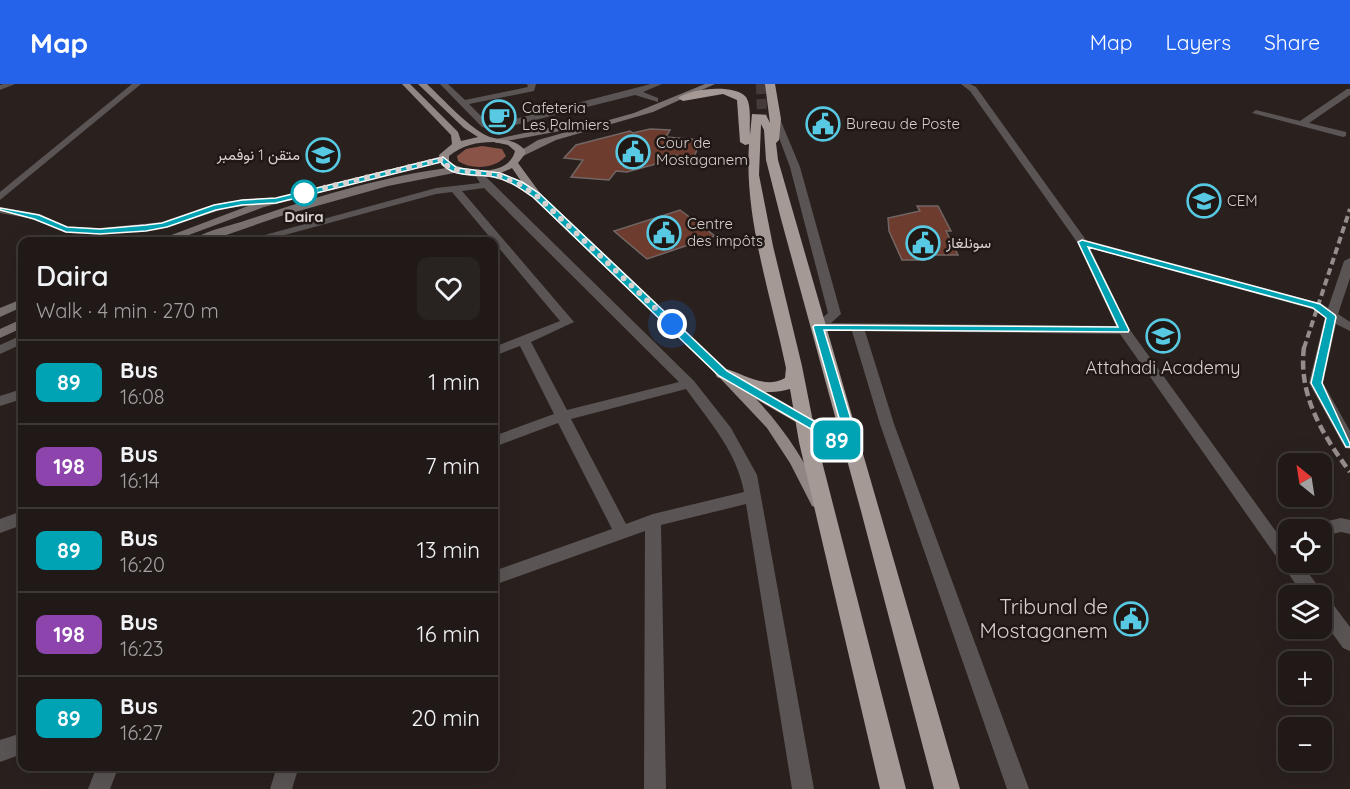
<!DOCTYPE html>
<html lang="en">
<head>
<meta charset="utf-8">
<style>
	:root { --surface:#201917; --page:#282220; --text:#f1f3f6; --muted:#a2a0a1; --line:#3d3836; --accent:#2563eb }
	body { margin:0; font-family:Quicksand,Vazirmatn,sans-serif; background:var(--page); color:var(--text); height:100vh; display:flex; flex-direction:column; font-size:22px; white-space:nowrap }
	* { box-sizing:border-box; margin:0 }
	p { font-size:20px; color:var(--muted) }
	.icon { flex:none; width:33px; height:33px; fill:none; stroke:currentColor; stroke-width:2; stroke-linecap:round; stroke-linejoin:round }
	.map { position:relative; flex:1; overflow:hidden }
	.drawer { position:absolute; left:18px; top:153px; width:480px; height:534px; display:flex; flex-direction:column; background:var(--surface); border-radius:12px; box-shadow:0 6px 24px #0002,0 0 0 2px var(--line) }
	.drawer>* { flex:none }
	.badge { padding:0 12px; border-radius:9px; font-size:21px; line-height:39px }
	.needle { width:39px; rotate:330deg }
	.fabs { position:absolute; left:1278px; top:369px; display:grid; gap:12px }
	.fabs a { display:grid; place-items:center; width:54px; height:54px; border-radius:12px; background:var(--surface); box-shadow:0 6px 24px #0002,0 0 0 2px var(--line); font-size:30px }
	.you { position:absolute; width:30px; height:30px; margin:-15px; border:4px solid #fff; border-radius:50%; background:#1a73e8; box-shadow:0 0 0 9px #1a73e833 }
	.map>.badge { position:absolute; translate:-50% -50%; box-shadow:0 0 0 3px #fff }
	.round { display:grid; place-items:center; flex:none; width:63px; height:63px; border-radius:12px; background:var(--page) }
	.summary { display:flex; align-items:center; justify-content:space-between; height:102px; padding:0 18px }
	h1 { font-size:28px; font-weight:600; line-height:45px }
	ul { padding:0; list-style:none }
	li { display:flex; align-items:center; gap:18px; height:84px; padding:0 18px; border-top:2px solid var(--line) }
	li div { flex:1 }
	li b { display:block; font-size:22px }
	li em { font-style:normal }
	li .badge { min-width:66px; font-weight:700; text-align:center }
	header { display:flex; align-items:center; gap:36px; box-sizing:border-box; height:84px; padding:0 30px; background:var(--accent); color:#fff }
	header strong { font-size:28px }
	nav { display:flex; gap:33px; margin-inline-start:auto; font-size:21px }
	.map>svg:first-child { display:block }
</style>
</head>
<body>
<header>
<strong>Map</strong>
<nav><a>Map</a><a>Layers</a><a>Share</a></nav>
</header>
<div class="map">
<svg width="1350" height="705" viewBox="0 0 1350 705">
	<rect width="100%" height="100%" fill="#2a211f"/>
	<!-- water -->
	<path fill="#895447" d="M482,62L502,65L506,72C495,85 471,86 458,77L457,72L466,65Z"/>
	<!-- building -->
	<g fill="#6e3c2f" stroke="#716663" stroke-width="1.5">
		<path d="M650,45L670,46L666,53L701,56L694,73L672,71L671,76L663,78L627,88L616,87L609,96L571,93L583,76L564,74L576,61L630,47L633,49Z"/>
		<path d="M917,122H938L951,147H946L958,171H923L925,176H902L889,147L888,134L920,127Z"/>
		<path d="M680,126L715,152L647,175L614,147Z"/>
	</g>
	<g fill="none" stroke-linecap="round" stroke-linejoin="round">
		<!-- highway-tunnel -->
		<path stroke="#443b3a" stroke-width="10" stroke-dasharray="10 5" stroke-linecap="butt" d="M761,0L762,33"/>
		<!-- street -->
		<g fill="#5a5554" fill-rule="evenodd">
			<path d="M4,0H15L0,6V1Z"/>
			<path d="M132,0H141L0,116V108Z"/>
			<path d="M440,0H448L465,16L528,3L527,0H536L534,7L469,20L488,39L495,40L651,0H662L643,8L658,14V18L635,11L495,46L482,43Z"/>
			<path d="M961,0H970L976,3L1086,156L1320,219L1328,224L1344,177L1350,174V194L1338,230L1350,238V247L1336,240L1323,299L1350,347V365L1345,364L1309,299L1325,233L1312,225L1090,164L1130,246L1288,464V478H1300L1321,506L1323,514L1329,515L1350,543V567L1343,564L1322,535V512H1304L1120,250L865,247L894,340L1029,705H1007L880,340L852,247H818L812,243L828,229L790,83L772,35L776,32L780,35L800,83L841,230L831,239L1116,242L1077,158L970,7Z"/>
			<path d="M1347,5H1350V11L1309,39L1346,48V52L1343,53L1252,29L1256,26L1300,37Z"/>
			<path d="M479,86L694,297L731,344L757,391L814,705H792L746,420L661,441L666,705H644L645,447L494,501V487L612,445L558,339L494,363V352L554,330L520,262L494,272V263L560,237L452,108L436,110L259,158H239L436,104L480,99L474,89ZM484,104L679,298L567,326L531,258L574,238L462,107ZM686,305C709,337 737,368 744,408L653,430L626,440L571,335Z"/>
			<path d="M276,114L281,117L280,119L227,124L164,144L100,150L66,149L33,135L0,129V123L40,130L68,143L100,144L163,138L226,118Z"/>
			<path d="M22,251V260L0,270V261Z"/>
			<path d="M22,305V315L0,322V312Z"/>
			<path d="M22,427V441L0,449V435Z"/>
			<path d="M1341,434L1350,436V450L1341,448L1322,452V446H1308L1310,441Z"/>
			<path d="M22,649V670L0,678V656Z"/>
			<path d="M97,682H119L110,705H88Z"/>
			<path d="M277,682H299L292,705H270Z"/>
		</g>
		<!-- secondary -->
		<g fill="#78716f" fill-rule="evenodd">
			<path d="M705,0H715L653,28L556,56L523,72L515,70L538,56L634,29Z"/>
			<path d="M557,42L561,45L560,47L496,59L492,56Z"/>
			<path d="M443,72L448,75L446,77L264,123L170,158H153L256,119Z"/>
			<path d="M456,83L461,86L459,88L388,102L281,132L206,158H190C203,147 225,143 241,138C310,115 384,91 456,83Z"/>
			<path d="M22,215V223L0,233V224Z"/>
			<path d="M22,235V244L0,254V245Z"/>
		</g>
		<!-- primary -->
		<path fill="#908683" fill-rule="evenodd" d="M402,0H410L458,48L461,57L478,53L464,44L418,0H427C441,13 472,47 490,53C503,57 514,54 525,66V70L518,79L540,109L738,296L746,297L859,361L862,365L859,369H849L756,315C786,346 806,380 826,418L824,422L818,424L812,422L790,379L767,344L718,292L532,113L512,84C489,96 462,95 441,81L439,71L452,60L451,51ZM494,58L508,61L515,67C509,93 466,89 449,78V72C463,61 476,58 494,58Z"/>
		<!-- highway -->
		<path fill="#a59996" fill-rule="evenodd" d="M765,0H775L781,35L779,56L776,59L778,76L960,705H934L861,427L781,135L766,76L764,46L761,40L759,91L773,162L802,282L817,358L906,705H880L799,358L790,305C763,313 742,303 717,293L715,289L717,285L723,284C743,289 764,306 785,294L786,284C771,211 744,135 749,60L745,61L740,58L737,16L723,10L683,17L678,14C691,4 735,0 746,13C752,23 749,40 750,51L752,30L766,31L770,39Z"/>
		<!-- rail-far1 -->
		<path stroke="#958d8c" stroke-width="4" stroke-dasharray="7 4" stroke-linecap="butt" d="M1304,264L1350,125"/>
		<!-- rail -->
		<path stroke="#958d8c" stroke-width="4.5" stroke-dasharray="9 4.5" stroke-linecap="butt" d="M1304,263C1298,311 1322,350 1350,388"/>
	</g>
	<!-- line -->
	<path fill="#00a3b4" stroke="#fff" stroke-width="1.5" d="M443,73L457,84L500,89L522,98L539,109L727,287L845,355L813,243L815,241L1118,243L1078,158L1082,156L1320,220L1335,231L1336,233L1322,299L1350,360V363H1346L1311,299L1326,234L1313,224L1088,163L1129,246L1128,248L824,246L860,365L854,370L719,292L533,113C521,105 509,96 494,93C476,89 452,95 441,78L276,119L242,121L216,126L167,143L146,147L100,150L66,148L34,135L0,126V124L39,131L67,143L100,145L146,141L162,139L214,121L242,116L276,114Z"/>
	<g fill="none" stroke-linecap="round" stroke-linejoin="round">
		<!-- walk -->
		<path stroke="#d8d1d0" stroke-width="6" stroke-dasharray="0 10.8" d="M304,109L443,75L448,83L456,86L497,91L519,100L536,111L672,240"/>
	</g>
	<!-- icons -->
	<defs>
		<g id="cafe-ring" transform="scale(1.725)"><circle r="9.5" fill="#201815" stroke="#57c9e2" stroke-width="1.5"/><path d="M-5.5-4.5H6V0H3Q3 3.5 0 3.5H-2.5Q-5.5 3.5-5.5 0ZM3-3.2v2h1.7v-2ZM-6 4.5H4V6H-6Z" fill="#57c9e2"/></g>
		<g id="civic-ring" transform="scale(1.725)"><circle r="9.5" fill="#201815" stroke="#57c9e2" stroke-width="1.5"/><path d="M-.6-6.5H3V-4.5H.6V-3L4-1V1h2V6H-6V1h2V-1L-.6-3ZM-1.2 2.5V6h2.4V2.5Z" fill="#57c9e2"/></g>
		<g id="school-ring" transform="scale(1.725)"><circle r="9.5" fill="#201815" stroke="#57c9e2" stroke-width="1.5"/><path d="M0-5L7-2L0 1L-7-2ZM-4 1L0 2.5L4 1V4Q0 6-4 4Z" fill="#57c9e2"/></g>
		<g id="university-ring" transform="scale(1.725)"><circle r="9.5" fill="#201815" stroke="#57c9e2" stroke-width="1.5"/><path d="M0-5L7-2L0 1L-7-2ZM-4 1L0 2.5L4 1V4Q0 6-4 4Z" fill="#57c9e2"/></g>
	</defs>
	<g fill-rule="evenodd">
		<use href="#cafe-ring" x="499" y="33"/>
		<use href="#civic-ring" x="823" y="40"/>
		<use href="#civic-ring" x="633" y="68"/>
		<use href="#school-ring" x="323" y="71"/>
		<use href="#school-ring" x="1204" y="117"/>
		<use href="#civic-ring" x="664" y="149"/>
		<use href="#civic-ring" x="923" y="159"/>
		<use href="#university-ring" x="1163" y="252"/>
		<use href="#civic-ring" x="1131" y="535"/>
	</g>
	<!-- markers -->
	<circle fill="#fff" stroke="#00a3b4" stroke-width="3" cx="304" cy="109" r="12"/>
	<g text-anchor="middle" stroke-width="5" stroke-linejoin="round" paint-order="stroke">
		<!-- far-poi labels -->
		<g font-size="15" fill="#d8d1d0" stroke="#201815" text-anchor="start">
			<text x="522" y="29">Cafeteria<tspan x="522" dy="17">Les Palmiers</tspan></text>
			<text x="846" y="45">Bureau de Poste</text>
			<text x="656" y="64">Cour de<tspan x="656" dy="17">Mostaganem</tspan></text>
			<text x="300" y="76" text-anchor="end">متقن 1 نوفمبر</text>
			<text x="1227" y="122">CEM</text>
			<text x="687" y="145">Centre<tspan x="687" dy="17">des impôts</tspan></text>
			<text x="946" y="164">سونلغاز</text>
		</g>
		<!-- far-stop labels -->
		<g font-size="15" font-weight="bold" fill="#d8d1d0" stroke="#201815">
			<text x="304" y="138">Daira</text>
		</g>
		<!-- poi labels -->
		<g font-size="18" fill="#d8d1d0" stroke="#201815">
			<text x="1163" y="290">Attahadi Academy</text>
		</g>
		<!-- near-poi labels -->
		<g font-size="21" fill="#d8d1d0" stroke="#201815" text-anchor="end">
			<text x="1108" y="530">Tribunal de<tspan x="1108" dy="24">Mostaganem</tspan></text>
		</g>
	</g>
</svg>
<div class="fabs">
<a><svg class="needle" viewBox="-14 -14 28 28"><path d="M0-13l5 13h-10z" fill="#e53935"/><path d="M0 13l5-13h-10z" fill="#a2a0a1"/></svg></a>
<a><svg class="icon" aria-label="locate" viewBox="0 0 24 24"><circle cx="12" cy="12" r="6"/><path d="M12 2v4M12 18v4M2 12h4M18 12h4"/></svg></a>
<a><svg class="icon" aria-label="layers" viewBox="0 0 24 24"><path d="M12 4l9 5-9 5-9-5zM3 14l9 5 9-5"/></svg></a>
<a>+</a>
<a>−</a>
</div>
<div class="you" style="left:672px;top:240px"></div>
<b class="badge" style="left:837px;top:356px;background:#00a3b4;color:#fff">89</b>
<section class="drawer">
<div class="summary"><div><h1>Daira</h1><p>Walk · 4 min · 270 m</p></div><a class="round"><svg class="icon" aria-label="heart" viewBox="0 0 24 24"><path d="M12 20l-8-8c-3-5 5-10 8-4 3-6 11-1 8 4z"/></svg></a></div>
<ul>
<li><span class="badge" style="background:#00a3b4;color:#fff">89</span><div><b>Bus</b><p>16:08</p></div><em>1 min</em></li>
<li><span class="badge" style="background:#8e44ad;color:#fff">198</span><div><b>Bus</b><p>16:14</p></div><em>7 min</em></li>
<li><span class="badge" style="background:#00a3b4;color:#fff">89</span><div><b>Bus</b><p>16:20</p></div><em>13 min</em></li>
<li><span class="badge" style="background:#8e44ad;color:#fff">198</span><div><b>Bus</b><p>16:23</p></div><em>16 min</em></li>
<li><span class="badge" style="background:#00a3b4;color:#fff">89</span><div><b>Bus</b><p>16:27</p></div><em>20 min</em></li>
</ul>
</section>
</div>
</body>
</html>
